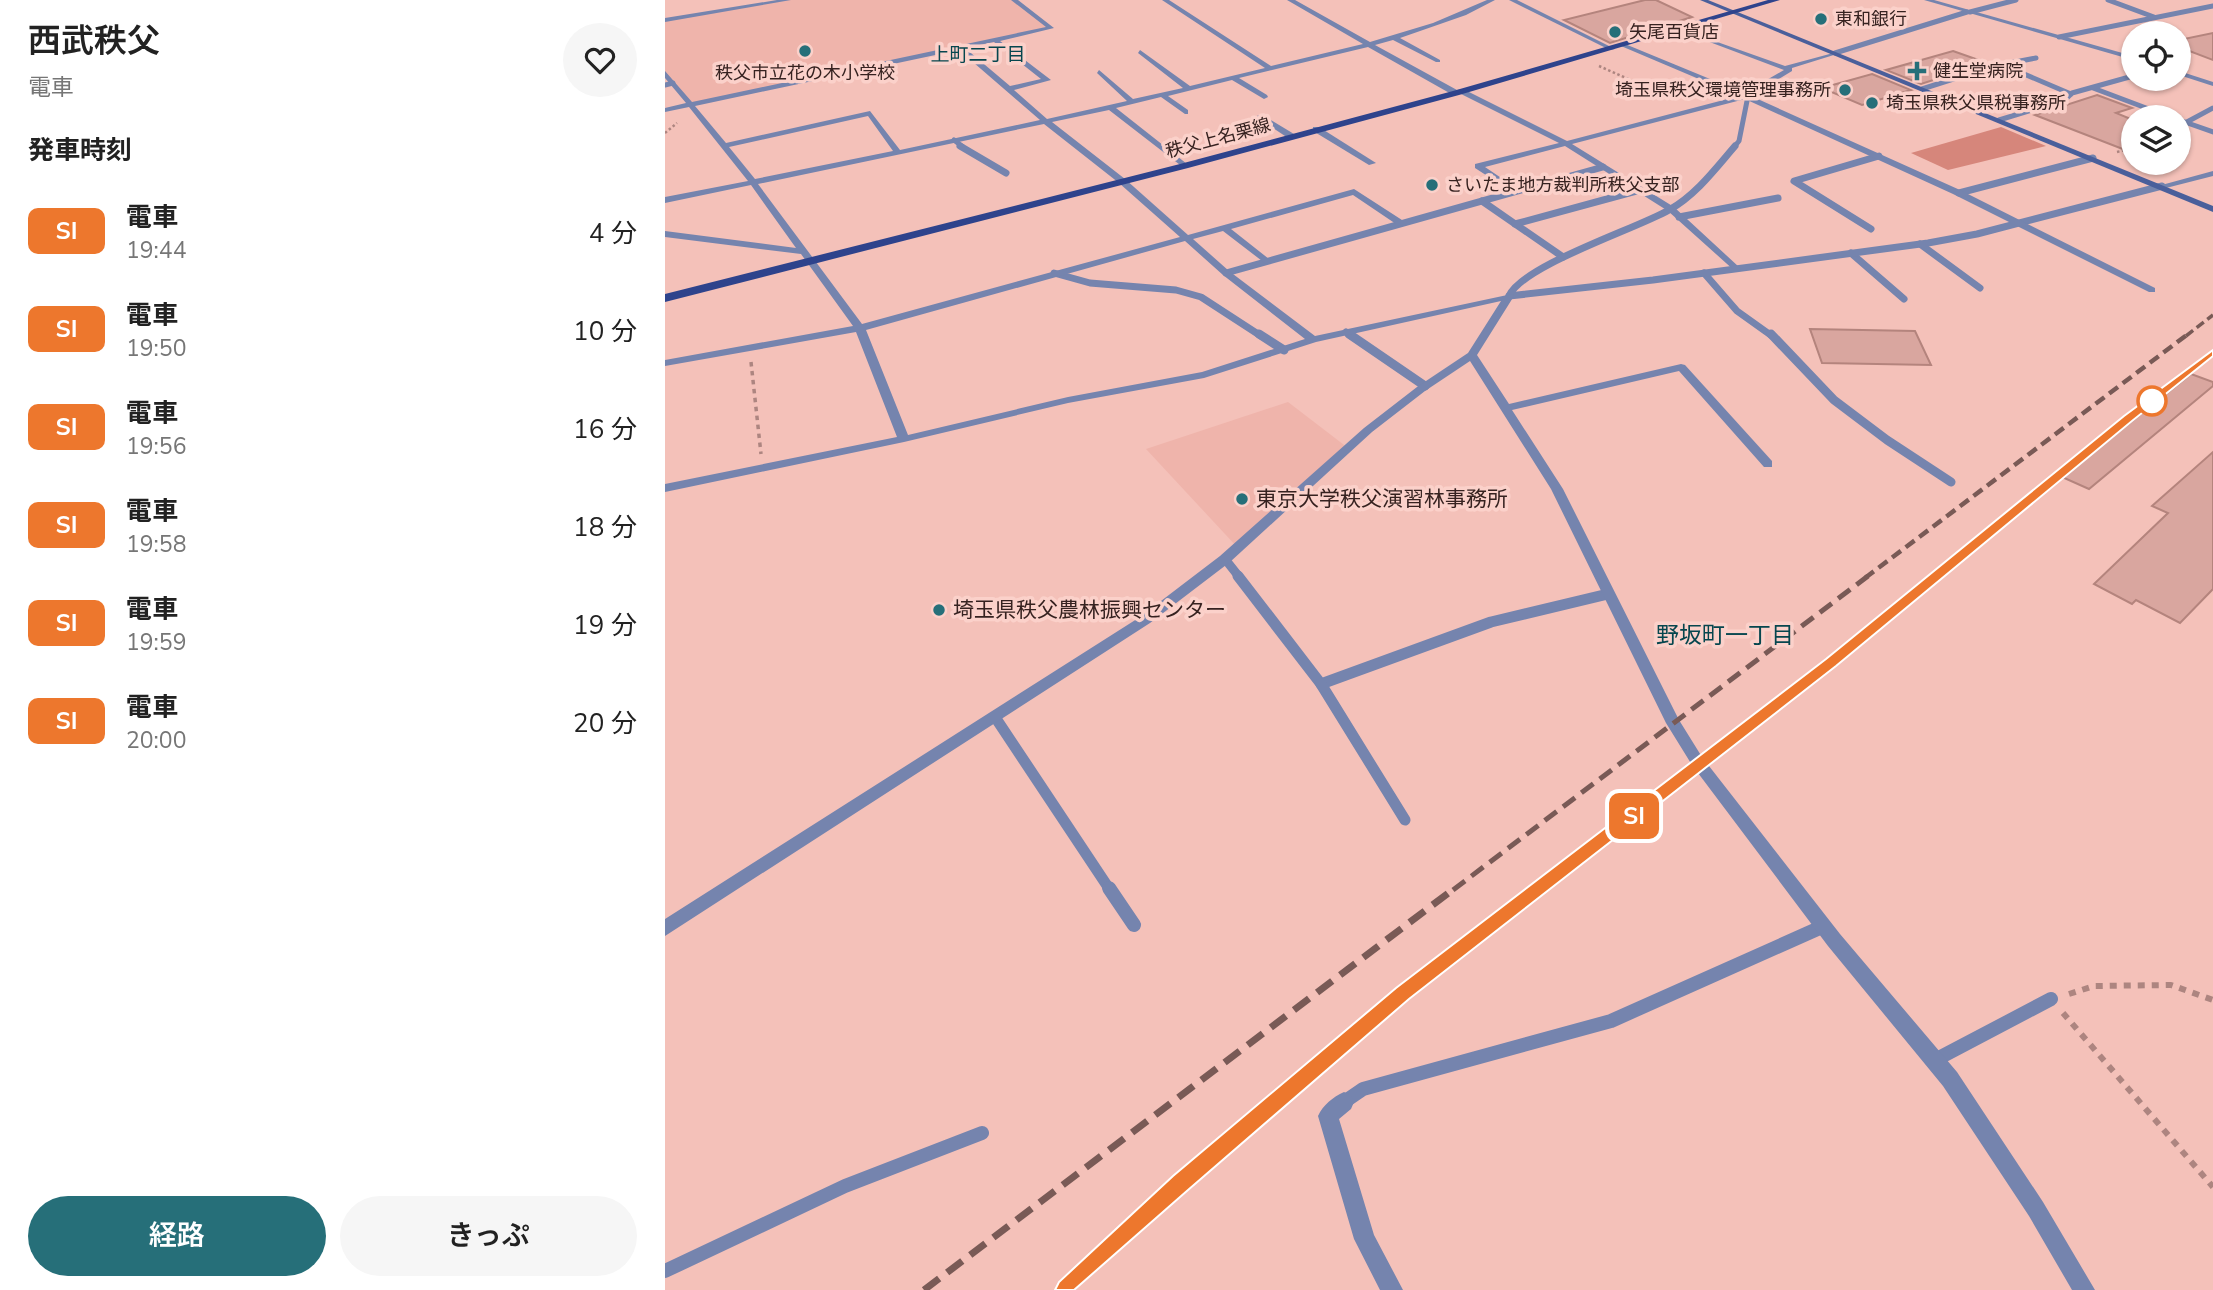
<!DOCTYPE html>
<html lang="ja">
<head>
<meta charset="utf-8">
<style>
	:root { --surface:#fff; --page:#f6f6f6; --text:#222; --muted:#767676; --accent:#266f79 }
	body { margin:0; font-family:"Nunito Sans","Noto Sans JP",sans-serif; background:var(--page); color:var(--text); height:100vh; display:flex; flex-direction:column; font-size:26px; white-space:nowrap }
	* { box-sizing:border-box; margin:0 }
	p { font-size:23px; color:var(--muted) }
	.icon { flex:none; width:38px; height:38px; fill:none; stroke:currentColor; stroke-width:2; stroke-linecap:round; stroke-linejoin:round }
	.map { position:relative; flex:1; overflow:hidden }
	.side { display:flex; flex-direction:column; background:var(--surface); width:665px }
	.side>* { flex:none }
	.badge { padding:0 14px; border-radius:10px; font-size:24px; line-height:46px }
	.fabs { position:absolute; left:1456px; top:21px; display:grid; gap:14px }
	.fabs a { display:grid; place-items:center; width:70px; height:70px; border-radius:50%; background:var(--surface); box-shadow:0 2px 5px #0004; font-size:35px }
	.map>.badge { position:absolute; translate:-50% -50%; box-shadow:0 0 0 4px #fff }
	h2 { padding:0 28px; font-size:26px; line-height:63px }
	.round { display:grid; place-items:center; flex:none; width:74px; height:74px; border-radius:37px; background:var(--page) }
	.overview { display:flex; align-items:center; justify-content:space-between; height:119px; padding:0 28px }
	h1 { font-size:33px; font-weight:600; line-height:52px }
	.button { display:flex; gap:14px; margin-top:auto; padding:14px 28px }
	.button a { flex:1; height:80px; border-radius:42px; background:var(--accent); color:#fff; font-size:28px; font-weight:600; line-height:80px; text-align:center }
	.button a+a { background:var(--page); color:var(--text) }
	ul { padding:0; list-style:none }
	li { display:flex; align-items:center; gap:21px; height:98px; padding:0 28px }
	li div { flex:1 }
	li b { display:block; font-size:26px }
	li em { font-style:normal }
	li .badge { min-width:77px; font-weight:700; text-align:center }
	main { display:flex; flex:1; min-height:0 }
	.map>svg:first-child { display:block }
</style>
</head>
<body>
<main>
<section class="side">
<div class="overview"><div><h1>西武秩父</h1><p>電車</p></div><a class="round"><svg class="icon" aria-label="heart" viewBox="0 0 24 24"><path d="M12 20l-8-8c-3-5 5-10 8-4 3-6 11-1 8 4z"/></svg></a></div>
<h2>発車時刻</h2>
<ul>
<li><span class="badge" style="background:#ed772d;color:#fff">SI</span><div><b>電車</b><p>19:44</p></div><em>4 分</em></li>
<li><span class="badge" style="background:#ed772d;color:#fff">SI</span><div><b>電車</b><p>19:50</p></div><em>10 分</em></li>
<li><span class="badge" style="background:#ed772d;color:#fff">SI</span><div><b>電車</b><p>19:56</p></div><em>16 分</em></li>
<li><span class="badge" style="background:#ed772d;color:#fff">SI</span><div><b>電車</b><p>19:58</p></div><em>18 分</em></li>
<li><span class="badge" style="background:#ed772d;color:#fff">SI</span><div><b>電車</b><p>19:59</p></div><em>19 分</em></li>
<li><span class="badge" style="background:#ed772d;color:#fff">SI</span><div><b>電車</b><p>20:00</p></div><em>20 分</em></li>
</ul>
<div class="button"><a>経路</a><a>きっぷ</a></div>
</section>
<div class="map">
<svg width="1548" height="1290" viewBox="0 0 1548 1290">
	<rect width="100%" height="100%" fill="#f4c1b9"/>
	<!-- built -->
	<g fill="#efb4ab">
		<path d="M118,0H347L386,28L25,105L0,74V19Z"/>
		<path d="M623,402L683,448L573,548L481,449Z"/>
	</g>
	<!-- green -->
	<path fill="#d6867b" d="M1336,127L1381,146L1283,170L1246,153Z"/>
	<!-- building -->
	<g fill="#d9a69f" stroke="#b4847d" stroke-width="2">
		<path d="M980,0H991L1027,17L945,43L899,20Z"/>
		<path d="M1548,33V60L1514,47V40Z"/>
		<path d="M1288,51L1322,63L1256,84L1221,70Z"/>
		<path d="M1207,74L1246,90L1197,105L1157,88Z"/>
		<path d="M1432,95L1467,108L1451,113L1468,120V153L1370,115Z"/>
		<path d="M1145,329L1250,331L1266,365L1157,363Z"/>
		<path d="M1526,374L1548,382V386L1424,489L1397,477Z"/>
		<path d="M1548,452V589L1515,623L1471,600L1467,604L1429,584L1503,513L1487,506Z"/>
	</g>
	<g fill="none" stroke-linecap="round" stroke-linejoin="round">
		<!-- path-far2 -->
		<g stroke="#ad8580" stroke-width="2.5" stroke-dasharray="2.5 2.5" stroke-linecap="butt">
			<path d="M934,66L1009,99"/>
			<path d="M0,133L12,123"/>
			<path d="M1452,152L1468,148"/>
		</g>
		<!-- path-far1 -->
		<path stroke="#ad8580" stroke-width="3.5" stroke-dasharray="4.5 4.5" stroke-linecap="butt" d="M86,362L96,454"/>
		<!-- path -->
		<g stroke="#ad8580" stroke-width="6" stroke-dasharray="7 7" stroke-linecap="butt">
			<path d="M1404,994L1429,986L1506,985L1548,1000"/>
			<path d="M1398,1013L1548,1187"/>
		</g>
		<!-- lane-far4 -->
		<g stroke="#7584ae" stroke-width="5">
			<path d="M1443,0L1489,17"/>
			<path d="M1305,12L1351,0"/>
			<path d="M1394,37L1548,6"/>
			<path d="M1170,53L1302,12"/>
			<path d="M1338,65L1406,94"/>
			<path d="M0,85L8,83"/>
			<path d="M1428,88L1505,117"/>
			<path d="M1257,89L1329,66L1371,58"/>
			<path d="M1334,120L1400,100L1407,93L1468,76"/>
			<path d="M1514,120L1548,132"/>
			<path d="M1520,123L1548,108"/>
			<path d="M289,140L298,147"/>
			<path d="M1069,147L1074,141L1083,96"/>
		</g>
		<!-- lane-far3 -->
		<g stroke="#7584ae" stroke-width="7">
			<path d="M295,146L341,173"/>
			<path d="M1294,193L1428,158"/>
			<path d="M817,201L898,257"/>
			<path d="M1014,217L1113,198"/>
			<path d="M850,224L975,190"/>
			<path d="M1206,229L1129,181L1214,156"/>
			<path d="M1255,244L1315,288"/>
			<path d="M1186,253L1239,299"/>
			<path d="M389,273L425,283L511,290L536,297L596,336"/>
			<path d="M561,273L938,167"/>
			<path d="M1039,273L1072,311L1107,336"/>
			<path d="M844,296L988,280L1263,243L1312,234L1497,186"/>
			<path d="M844,296C858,265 971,229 1004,210C1031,195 1051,168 1070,146"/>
			<path d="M681,332L686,336"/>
		</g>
		<!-- lane-far2 -->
		<g stroke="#7584ae" stroke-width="9">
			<path d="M594,334L619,350"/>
			<path d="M684,334L760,386"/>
			<path d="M1106,334L1169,400L1222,440L1286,482"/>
			<path d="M560,559L575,578"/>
		</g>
		<!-- lane-far1 -->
		<g stroke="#7584ae" stroke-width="11">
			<path d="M573,576L656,684L826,622L943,594"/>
			<path d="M656,684L740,820"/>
			<path d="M330,717L445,890"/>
		</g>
		<!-- lane -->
		<g stroke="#7584ae" stroke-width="14">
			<path d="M444,888L469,925"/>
			<path d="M1270,1060L1386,999"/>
			<path d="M679,1102L698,1089L946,1021L1159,926"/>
			<path d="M0,1271L180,1186L317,1133"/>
		</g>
		<!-- street -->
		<g fill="#7584ae" fill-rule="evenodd">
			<path d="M112,0H126L0,22V18Z"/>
			<path d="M346,0H353L389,28L335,41L386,80L349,90L382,119L462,101L432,73L434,70L468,99L518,88L473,53L475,50L525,86L600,68L497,0H504L606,66L698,44L622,0H630L705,42L768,23L822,0H830L801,15L735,38L775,60V62H771L728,40L710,45L792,90L798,89L902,141L1074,96L956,46V44H960L1079,93L1119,70L1010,29V27L1120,66L1172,52V54L1127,68V71L1086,96L1295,190L1490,288V292H1484L1288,194L1080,99L907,144L1009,207L1074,267L1076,269L1071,272L1003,211L900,146L820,167L854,190L847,192L810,168V164L894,143L794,93L788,95L703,47L574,78L602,95L603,97L599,99L567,80L503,96L523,110V114H520L496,97L451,108L522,164L523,166L519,168L444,110L387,122L460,179L523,235L689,189L737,220V224H731L688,195L566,229L604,259L606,261L601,264L558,231L528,239L564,271L650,336L847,294L849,296L812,355L844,404L1016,364L1020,365L1107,461V467H1099L1014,371L847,410L898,489L1014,720L1037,757L1175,934L1292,1072L1378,1202L1430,1290H1407L1364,1216L1278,1086L1163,946L1027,765L1001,723L886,489L805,361L760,391L707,432L565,562L485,623L0,936V919L475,617L555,556L699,428L752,387L803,353L836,301L651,342L539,378L403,403L239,442L0,492V484L232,437L191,332L0,366V360L188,326L136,254L0,237V231L131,248L86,185L0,203V197L83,181L24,107L0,112V108L21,103L0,78V71L27,102L381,27ZM329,42L376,79L345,86L300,48ZM294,50L375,120L235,150L205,111L61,143L30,106ZM203,116L228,151L90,179L64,147ZM379,124L454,183L515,237L197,324L93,184ZM520,241L558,275L640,339L537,372L403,397L243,435L201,330Z"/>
			<path d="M844,0H852L950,49L945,50Z"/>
			<path d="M1259,0H1269L1468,56V60Z"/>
			<path d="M1514,71L1548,82V86L1514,75Z"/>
			<path d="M596,114L629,134V138H623L593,118L592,116Z"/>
			<path d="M648,127H654L711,163L704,165L648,131Z"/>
			<path d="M1548,171V176L1497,189L1493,186Z"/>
			<path d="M679,1092L686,1095L689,1102L686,1109L674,1119L709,1235L738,1290H715L689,1239L653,1116C658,1105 668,1097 679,1092Z"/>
		</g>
		<!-- secondary -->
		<path fill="#4a5f9b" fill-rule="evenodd" d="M1035,0H1043L1548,206V212Z"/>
		<!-- primary -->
		<path fill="#2e438c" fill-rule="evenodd" d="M1103,0H1115L794,95L523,168L0,302V294L515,164L788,91Z"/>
		<!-- rail-far3 -->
		<path stroke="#795a56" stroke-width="3.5" stroke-dasharray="9 4.5" stroke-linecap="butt" d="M1521,336L1548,315"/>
		<!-- rail-far2 -->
		<g stroke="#795a56" stroke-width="4.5" stroke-dasharray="11 6" stroke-linecap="butt">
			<path d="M1200,578L1523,334"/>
			<path d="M1268,578L1548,353"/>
		</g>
		<!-- rail-far1 -->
		<g stroke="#795a56" stroke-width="5" stroke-dasharray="15 8" stroke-linecap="butt">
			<path d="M788,890L1203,576"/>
			<path d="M875,890L1038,764L1270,576"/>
		</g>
		<!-- rail -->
		<g stroke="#795a56" stroke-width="7" stroke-dasharray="19 10" stroke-linecap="butt">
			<path d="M259,1290L790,888"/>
			<path d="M401,1290C551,1145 712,1015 877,888"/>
		</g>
	</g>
	<!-- line -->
	<path fill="#ed772d" stroke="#fff" stroke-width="2" d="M1548,350V356L1467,421L1171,666L744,999L523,1190L409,1290H390L394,1282L508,1176L731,988L1161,659L1459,416Z"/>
	<!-- markers -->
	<g fill="#266f79" stroke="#fbd1ca" stroke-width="2.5">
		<circle cx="1156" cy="19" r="7"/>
		<circle cx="950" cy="32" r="7"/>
		<circle cx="140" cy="51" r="7"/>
		<path d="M1248.5 60.5h7v7h7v7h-7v7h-7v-7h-7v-7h7z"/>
		<circle cx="1180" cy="90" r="7"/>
		<circle cx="1207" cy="103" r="7"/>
		<circle cx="767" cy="185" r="7"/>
		<circle cx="577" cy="499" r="7"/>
		<circle cx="274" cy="610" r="7"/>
	</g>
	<circle fill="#fff" stroke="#ed772d" stroke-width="3.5" cx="1487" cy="401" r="14"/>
	<g text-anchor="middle" stroke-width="7" stroke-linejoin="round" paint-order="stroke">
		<!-- far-poi labels -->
		<g font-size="18" fill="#362220" stroke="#fbd1ca" text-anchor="start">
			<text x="1170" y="25">東和銀行</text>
			<text x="964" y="38">矢尾百貨店</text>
			<text x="1268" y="77">健生堂病院</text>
			<text x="140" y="79" text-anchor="middle">秩父市立花の木小学校</text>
			<text x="1166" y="96" text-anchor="end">埼玉県秩父環境管理事務所</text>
			<text x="1221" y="109">埼玉県秩父県税事務所</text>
			<text x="781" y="191">さいたま地方裁判所秩父支部</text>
		</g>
		<!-- far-street labels -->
		<g font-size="18" fill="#362220" stroke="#fbd1ca">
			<text transform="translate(553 138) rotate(-15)" y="6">秩父上名栗線</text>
		</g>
		<!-- far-neighbourhood labels -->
		<g font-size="19" fill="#06464e" stroke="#fbd1ca">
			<text x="313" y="61">上町二丁目</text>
		</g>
		<!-- poi labels -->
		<g font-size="21" fill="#362220" stroke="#fbd1ca" text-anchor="start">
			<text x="591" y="506">東京大学秩父演習林事務所</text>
			<text x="288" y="617">埼玉県秩父農林振興センター</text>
		</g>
		<!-- neighbourhood labels -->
		<g font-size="23" fill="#06464e" stroke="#fbd1ca">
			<text x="1060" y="643">野坂町一丁目</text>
		</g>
	</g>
</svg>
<div class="fabs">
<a><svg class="icon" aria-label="locate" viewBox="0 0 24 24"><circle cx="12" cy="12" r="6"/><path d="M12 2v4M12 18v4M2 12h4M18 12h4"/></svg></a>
<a><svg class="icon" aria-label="layers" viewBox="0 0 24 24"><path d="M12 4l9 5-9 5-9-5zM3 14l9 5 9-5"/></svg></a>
</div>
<b class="badge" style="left:969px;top:816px;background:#ed772d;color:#fff">SI</b>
</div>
</main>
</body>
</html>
